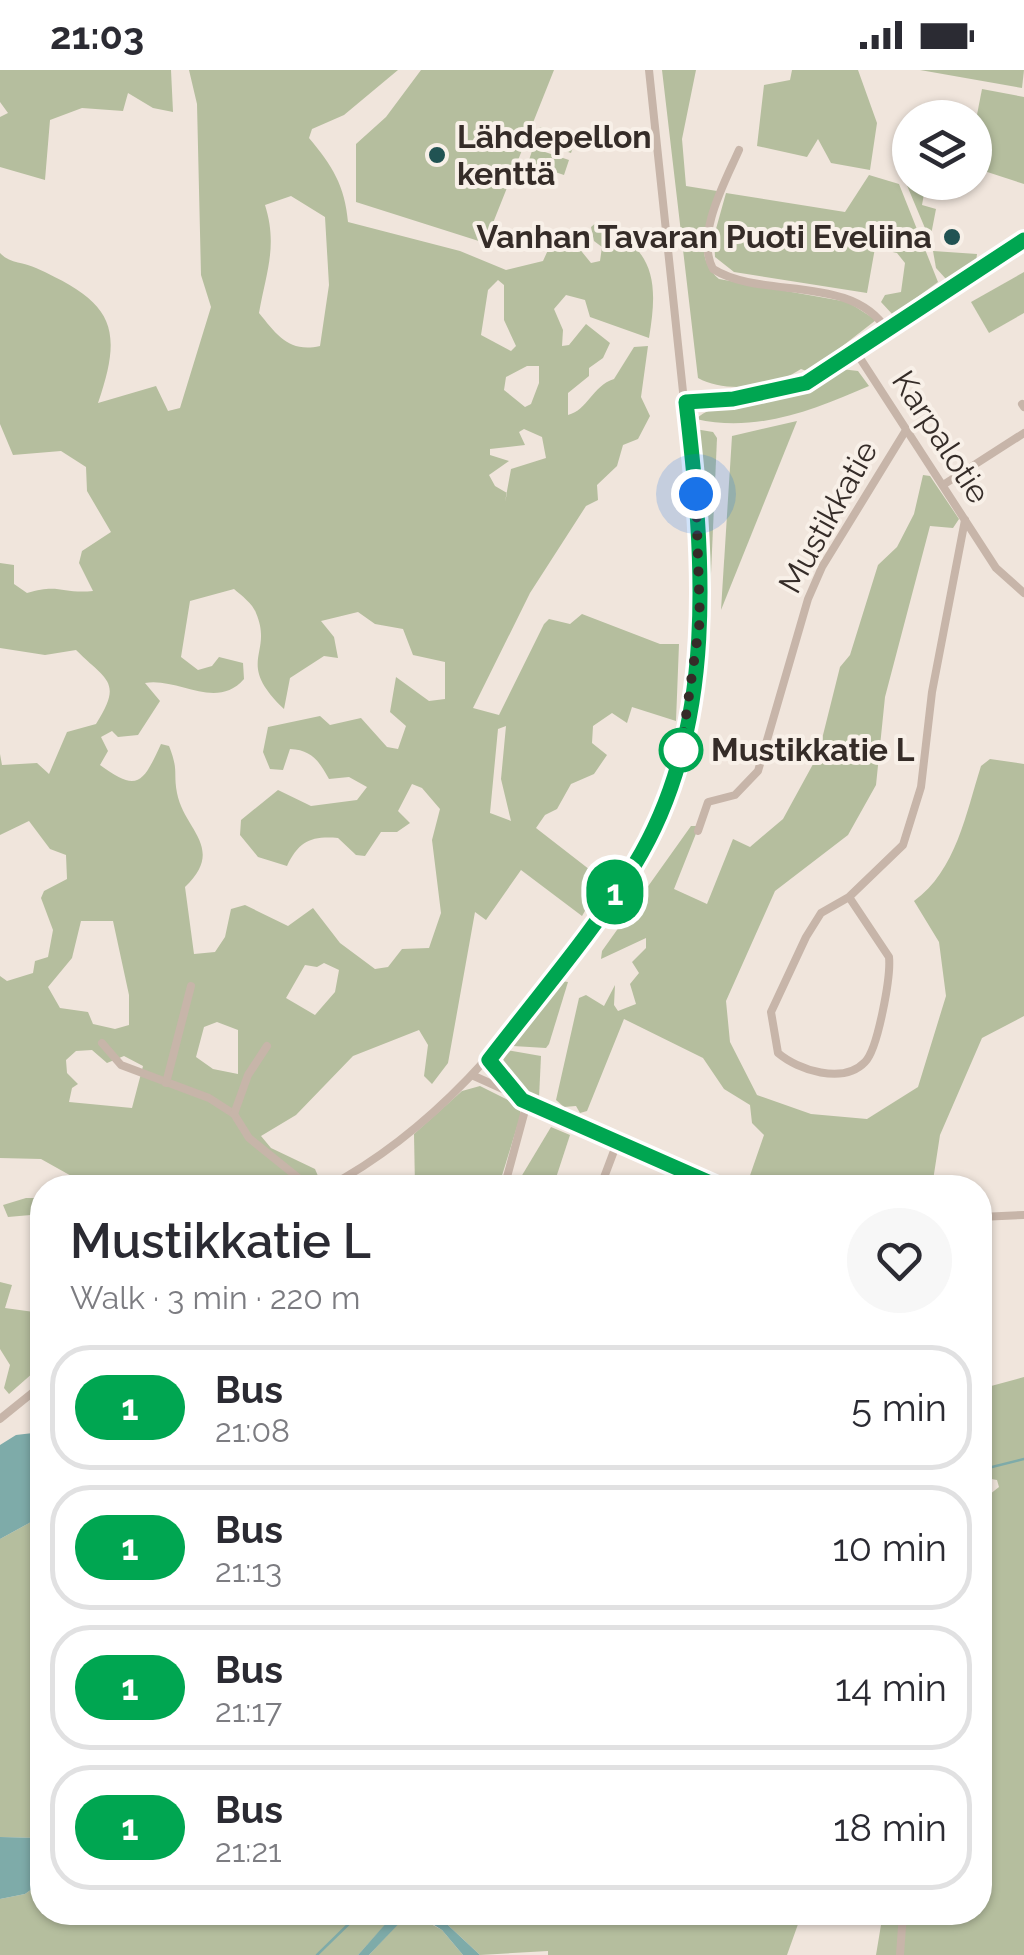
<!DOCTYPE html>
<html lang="en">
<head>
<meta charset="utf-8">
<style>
	:root { --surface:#fff; --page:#f7f7f7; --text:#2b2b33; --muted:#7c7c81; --line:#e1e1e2 }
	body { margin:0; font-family:Raleway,sans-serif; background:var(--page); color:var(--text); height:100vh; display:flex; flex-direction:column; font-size:38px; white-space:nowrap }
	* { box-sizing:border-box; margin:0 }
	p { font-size:32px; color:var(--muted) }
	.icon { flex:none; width:55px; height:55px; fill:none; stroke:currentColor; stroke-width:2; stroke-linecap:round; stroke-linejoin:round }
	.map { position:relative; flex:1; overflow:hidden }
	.details { position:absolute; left:30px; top:1105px; width:962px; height:750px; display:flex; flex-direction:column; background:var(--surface); border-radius:40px; box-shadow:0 2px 8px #0004 }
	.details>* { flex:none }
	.badge { padding:0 20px; border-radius:32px; font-size:35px; line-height:65px }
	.fabs { position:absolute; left:892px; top:30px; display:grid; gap:20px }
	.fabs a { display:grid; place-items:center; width:100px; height:100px; border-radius:50%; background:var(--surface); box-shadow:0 2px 8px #0004; font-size:50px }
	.you { position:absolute; width:50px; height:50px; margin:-25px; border:8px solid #fff; border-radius:50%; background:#1a73e8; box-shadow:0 0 0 15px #1a73e833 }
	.map>.badge { position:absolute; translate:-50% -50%; box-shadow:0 0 0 5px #fff }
	.round { display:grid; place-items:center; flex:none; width:105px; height:105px; border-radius:52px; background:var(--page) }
	.overview { display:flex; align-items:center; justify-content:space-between; height:170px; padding:0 40px }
	h1 { font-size:48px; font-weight:600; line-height:75px }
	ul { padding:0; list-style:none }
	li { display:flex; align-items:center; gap:30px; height:125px; margin:0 20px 15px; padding:0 20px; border:5px solid var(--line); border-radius:40px }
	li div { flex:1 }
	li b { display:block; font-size:38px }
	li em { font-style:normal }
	li .badge { min-width:110px; font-weight:700; text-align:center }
	.status { display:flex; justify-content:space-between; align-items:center; height:70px; padding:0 50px; background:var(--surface); direction:ltr }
	.status svg { height:28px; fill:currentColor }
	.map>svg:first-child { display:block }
</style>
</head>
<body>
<div class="status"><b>21:03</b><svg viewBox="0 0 49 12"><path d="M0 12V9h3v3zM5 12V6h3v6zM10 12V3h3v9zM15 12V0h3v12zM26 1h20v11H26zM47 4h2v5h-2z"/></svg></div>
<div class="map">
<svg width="1024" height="1885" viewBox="0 0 1024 1885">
	<rect width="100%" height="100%" fill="#f0e5dc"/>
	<!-- green -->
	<g fill="#b5be9e" fill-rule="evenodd">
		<path d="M0,0H171L173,42L153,38L128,23L123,41L82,38L50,50L45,110L0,97V47L8,43L0,32Z"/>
		<path d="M189,0H398L344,45L312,59L309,68C332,95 345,116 348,152L460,181L506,200L543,191L548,180L578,177L591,193L600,191L602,177L594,171L591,157L597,152C654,178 659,209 649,268L590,247L585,230L566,225L554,239L563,260L562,276L569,275L586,254L610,273L603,288L589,298V306L568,323V345C588,340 592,316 614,309L634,277L648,276L641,327L650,346L638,369L623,375L617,396L597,415L598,430L586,436L530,523L473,638L499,645L544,554L549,549L570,554L582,544L660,574H679L676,651L632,637L627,653L612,643L593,656L592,673L607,685L594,704L571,714L557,739L545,745L536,758L603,810L582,846L521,800L486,850L475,842L448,993L432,1014L424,1006L428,975L419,960L353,986L296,1045L261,1066L271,1078L315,1099L318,1106L296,1117H91L41,1089L0,1088V906L7,911L33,903L35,891L48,887L53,860L41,828L44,821L67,809L66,785L50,779L29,751L0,765V684L2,695L37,693L49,704L67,662L96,654C123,611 107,611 76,580L45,585L0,578V493L14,495V514L27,523C59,513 62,524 93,521L79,493L82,481L111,462L87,421L86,397L61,381L13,385L0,354V183C10,194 24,192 36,198C111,232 125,255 98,333L156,316L168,341L180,338L211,237L201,205L197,34ZM291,126L325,147L329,215L320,276C289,283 277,265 259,243C266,203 278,176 265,135ZM498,210L504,215V250L516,276L511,281L481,265L488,220ZM527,296H539V313L531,334L525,337L504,320L506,307ZM524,359L542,367L546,388L511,399L505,432L507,423L495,416L489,405L509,391L490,385V379L525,375L519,362ZM234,519C241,525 253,534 256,543C274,585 234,591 284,639L290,608L324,586L338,588L334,567L321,551L358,542L375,554L403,559L413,585L445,592V629L429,631L396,607L390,642L406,656L398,679L387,677L361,648L330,655L320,646L268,657L263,682L270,699L283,700L290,679C312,680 319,691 329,709L349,707L367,717L357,730L311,736L278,720L241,750L240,765L258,787L287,796C299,771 311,766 338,768L356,785L365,786L381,762H397L410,753L398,741L412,714L422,718L440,739L432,770L441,843L429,878L402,879L388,897L375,899L340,873L313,838L288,856L245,835L231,839L225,867L215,882L194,884L185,817C226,778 184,760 177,723C173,702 179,701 169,676L161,674C143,713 138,723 100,695L108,681L101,667L112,661L118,667L138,665L160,631L145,613C178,607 216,641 244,609L243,593L219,587L212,596L198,600L181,587L190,531ZM506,656L501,709L511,751L490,743L498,659ZM81,851H113L129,925V955L115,959L93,954L88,942L60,938L48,917L72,888ZM324,893L339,900L335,922L315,945L286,928L305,895L317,897ZM217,952L238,960V1004L213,999L196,987L204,957ZM92,980L107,993L124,986L143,996L132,1038L69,1032L72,1018L78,1014L67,1003L66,990L76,981Z"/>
		<path d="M421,0H554L485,173L356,132V74L386,47Z"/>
		<path d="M662,0H696L682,69L686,116L717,121C708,150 691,186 719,209L848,232L876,250L809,302L801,299C774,317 727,324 698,308Z"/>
		<path d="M792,0H858L877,53L870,100L831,93L818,69L807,87L757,76L764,15L790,10Z"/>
		<path d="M920,0H1024L1022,18Z"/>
		<path d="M982,19L1024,27V114L975,98V55Z"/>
		<path d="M540,57L576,69L571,83L535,71Z"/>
		<path d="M533,78L569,90L564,105L528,93Z"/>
		<path d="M869,105L899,114L938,212L893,245L881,232L885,225L901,222L905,193L897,183L875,178L867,223L734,202L715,187L714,166L726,123L845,142Z"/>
		<path d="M903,106H910V112L926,113L922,135L936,139L930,170Z"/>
		<path d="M933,181L977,184L976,192L946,209L936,198Z"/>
		<path d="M1024,202V243L989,263L971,232Z"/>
		<path d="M841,299L858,301L869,316C814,340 756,363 696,349C718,329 755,334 782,327C804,321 822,312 841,299Z"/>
		<path d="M797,351L721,540L732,366Z"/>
		<path d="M695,359L713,362L717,368L709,549Z"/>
		<path d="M923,405L930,406L959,449L953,458L930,456L885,627L876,715L848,765L775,821L726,931L730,972L757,1025L811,1044L867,1049L918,1017L946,926L939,872L914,831C956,801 966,743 981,696L990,689L1024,694V946L982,968L940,1065L932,1117H746L764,1065L752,1053L750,1035L724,1019L703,988L624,949L587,1041L580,1043L576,1036L564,1037L556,1030L579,928L586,925L604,936L615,915L614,935L618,941L636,934L630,914L639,903L632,892L646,878V868L601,889L602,881L691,756H699L674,819L707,834L733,769L750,777L783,749L818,685L840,597L850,585L878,495L897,477L914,444Z"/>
		<path d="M561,911L568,912L549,974L546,978L513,976L525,953Z"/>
		<path d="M506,980L541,986L539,1028C522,1026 510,1008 502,994Z"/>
		<path d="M480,1016L518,1035L521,1044L500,1112L494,1117H415L414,1064L462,1021Z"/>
		<path d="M551,1057L570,1065L553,1117H515Z"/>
		<path d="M26,1128H42V1144L8,1147L3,1135Z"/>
		<path d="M0,1212L12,1215L5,1238L34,1242L42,1236V1295L9,1324L4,1318L10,1295L0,1279Z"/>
		<path d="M1024,1307V1885H876L883,1843L980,1842V1432L999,1417L997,1410L986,1408L980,1395V1319Z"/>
		<path d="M42,1446V1768L0,1767V1469Z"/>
		<path d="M42,1812V1842L396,1843L358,1885H0V1829L25,1824Z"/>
		<path d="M409,1842L442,1860L463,1885H369Z"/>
		<path d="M497,1842L802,1843L787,1885H548V1881L480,1885L435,1843H484L490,1847Z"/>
	</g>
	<!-- water -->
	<g fill="#7eaba9">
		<path d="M42,1351V1446L0,1469V1375L16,1365L33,1363Z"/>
		<path d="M0,1767L42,1768V1812L25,1824L0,1829Z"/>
		<path d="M396,1842L409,1843L369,1885H358Z"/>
		<path d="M415,1843H435L480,1885H463L442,1860Z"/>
	</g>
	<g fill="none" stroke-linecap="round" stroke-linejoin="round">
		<!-- stream -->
		<g stroke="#7eaba9" stroke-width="2.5">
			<path d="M980,1400L1024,1389"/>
			<path d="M317,1885L361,1842"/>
		</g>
		<!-- minor -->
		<g stroke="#c7b5a9" stroke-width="8">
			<path d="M739,80C725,112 695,165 713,199C762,230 851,203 887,260"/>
			<path d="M856,282L996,498L1024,523"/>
			<path d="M1022,334L1024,337"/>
			<path d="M943,415L1024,363"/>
			<path d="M698,761L708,732L735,725L758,701L808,529L822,497L906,360"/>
			<path d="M849,827L889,887C891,906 878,979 865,992C843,1015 798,1000 778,983L771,942L806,867L821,843L849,827L903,775L921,717L932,622L965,450"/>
			<path d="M102,973L121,995L209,1028L234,1044L249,1068L311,1118"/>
			<path d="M489,990L520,1027"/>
			<path d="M474,1006L722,1118"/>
			<path d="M166,1013L191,916"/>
			<path d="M234,1044L248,1005L267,976"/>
			<path d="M326,1118C436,1060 510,967 581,869C616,821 650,775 669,718C695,645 700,569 701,492L649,0"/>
			<path d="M504,1118L527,1033"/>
			<path d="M600,1118L617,1073"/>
			<path d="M980,1147L1024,1145"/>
			<path d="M0,1349L42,1315"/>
			<path d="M900,1885L903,1842"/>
		</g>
		<!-- major -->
		<path stroke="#76625b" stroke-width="10" d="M686,332L733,329L806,313L1024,170"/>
	</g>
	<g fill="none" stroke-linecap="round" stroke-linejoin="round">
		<!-- line casing -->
		<g stroke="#fff" stroke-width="22">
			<path id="line" d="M722,1118L522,1030L489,990C538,926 593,863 635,794C719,656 704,485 686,332L733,329L806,313L1024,170"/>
		</g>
		<!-- line -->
		<use href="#line" stroke="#00a651" stroke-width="15"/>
		<!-- walk -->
		<path stroke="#352c28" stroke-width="10" stroke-dasharray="0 18" d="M681,680L700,550L696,424"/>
	</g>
	<!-- markers -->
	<g fill="#215353" stroke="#f8f0e8" stroke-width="4">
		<circle cx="437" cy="85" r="10"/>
		<circle cx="952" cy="167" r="10"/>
	</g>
	<circle fill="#fff" stroke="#00a651" stroke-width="5" cx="681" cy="680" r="20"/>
	<g text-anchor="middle" stroke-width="8" stroke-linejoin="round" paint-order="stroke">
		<!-- poi labels -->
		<g font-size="32" font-weight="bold" fill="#352c28" stroke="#f8f0e8" text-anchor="start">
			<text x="457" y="78">Lähdepellon<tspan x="457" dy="37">kenttä</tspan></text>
			<text x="932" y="178" text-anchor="end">Vanhan Tavaran Puoti Eveliina</text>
		</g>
		<!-- street labels -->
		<g font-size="32" fill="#352c28" stroke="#f8f0e8">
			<text transform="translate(941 367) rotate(57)" y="11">Karpalotie</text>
			<text transform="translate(828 447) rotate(-61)" y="11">Mustikkatie</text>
		</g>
		<!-- stop labels -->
		<g font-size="32" font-weight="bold" fill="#352c28" stroke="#f8f0e8" text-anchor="start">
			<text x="711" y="691">Mustikkatie L</text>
		</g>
	</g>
</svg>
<div class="fabs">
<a><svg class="icon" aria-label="layers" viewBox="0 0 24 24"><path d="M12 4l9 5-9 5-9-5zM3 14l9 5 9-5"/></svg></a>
</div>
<div class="you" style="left:696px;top:424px"></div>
<b class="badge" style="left:615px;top:822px;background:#00a651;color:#fff">1</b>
<section class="details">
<div class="overview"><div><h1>Mustikkatie L</h1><p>Walk · 3 min · 220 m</p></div><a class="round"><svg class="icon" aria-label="heart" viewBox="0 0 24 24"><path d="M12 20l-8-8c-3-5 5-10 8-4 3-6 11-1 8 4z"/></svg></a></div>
<ul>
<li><span class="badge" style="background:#00a651;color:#fff">1</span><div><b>Bus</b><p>21:08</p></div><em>5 min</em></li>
<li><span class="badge" style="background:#00a651;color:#fff">1</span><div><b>Bus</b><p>21:13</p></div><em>10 min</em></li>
<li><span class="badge" style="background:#00a651;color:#fff">1</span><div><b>Bus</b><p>21:17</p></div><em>14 min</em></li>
<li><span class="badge" style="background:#00a651;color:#fff">1</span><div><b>Bus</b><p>21:21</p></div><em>18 min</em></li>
</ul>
</section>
</div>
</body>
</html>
